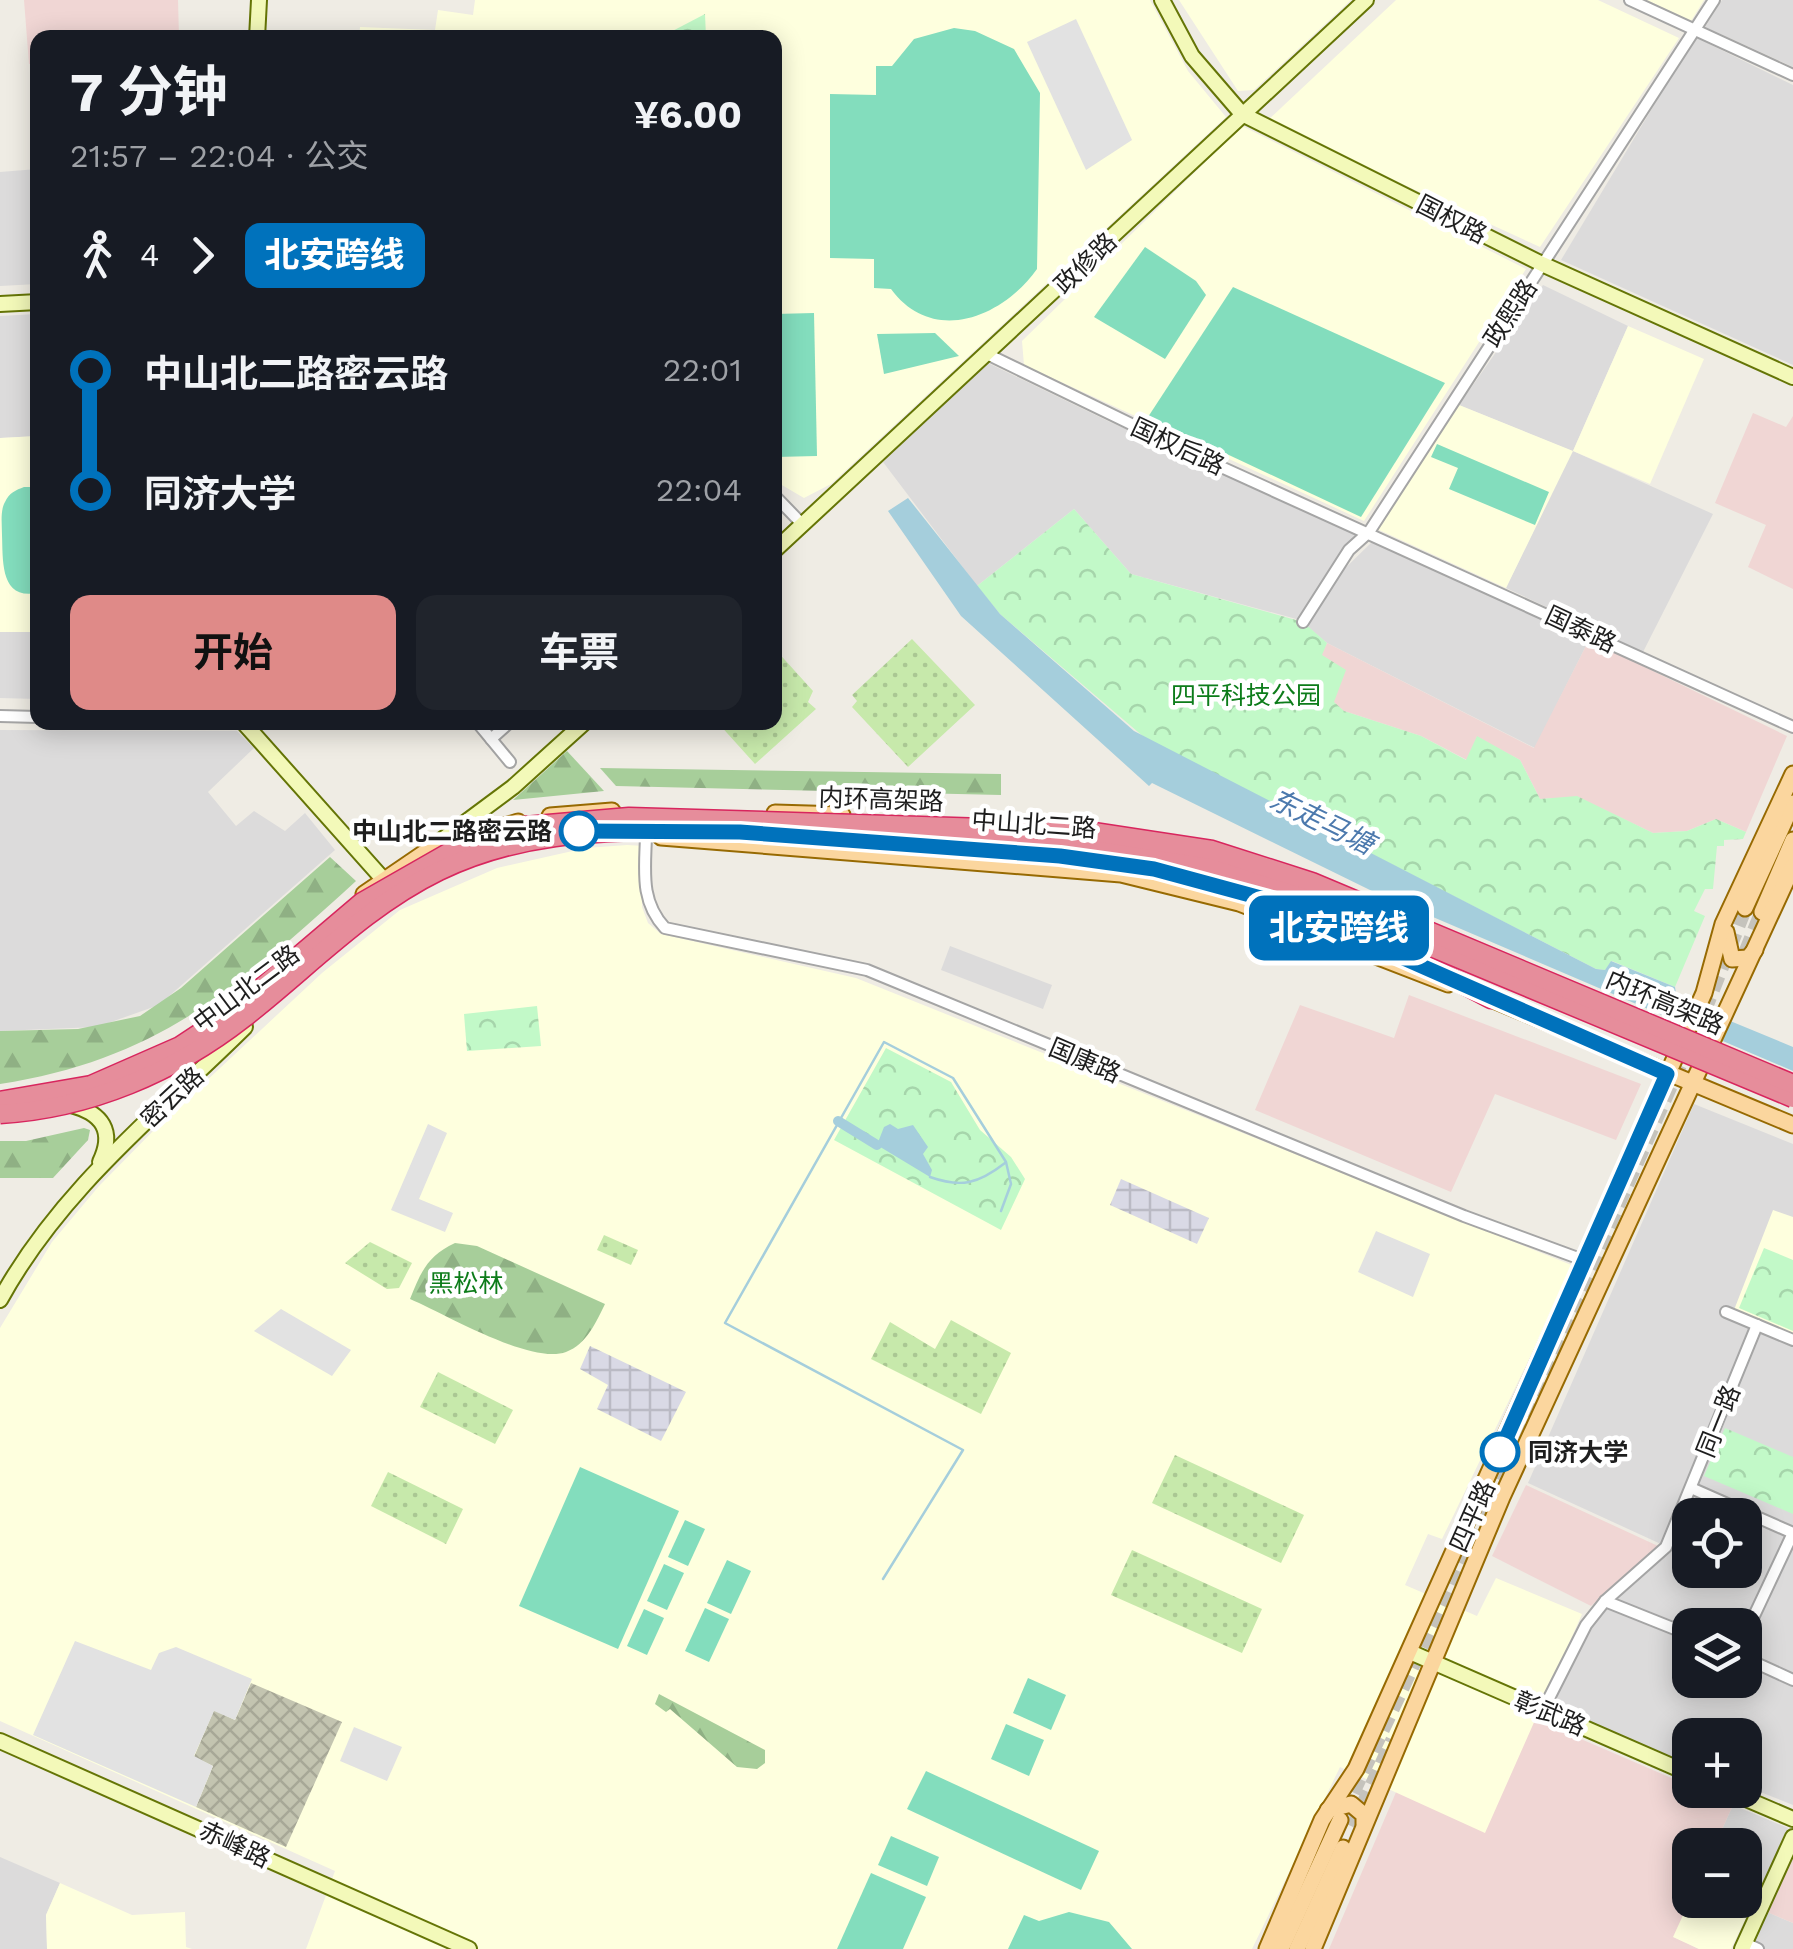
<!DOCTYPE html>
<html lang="zh">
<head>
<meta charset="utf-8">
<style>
	:root { --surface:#171b24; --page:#20242c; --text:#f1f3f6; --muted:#9ea1a6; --accent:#df8a88 }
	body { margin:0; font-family:"Work Sans","Noto Sans SC",sans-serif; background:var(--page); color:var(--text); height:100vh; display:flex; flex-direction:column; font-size:38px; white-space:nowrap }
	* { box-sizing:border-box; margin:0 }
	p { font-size:32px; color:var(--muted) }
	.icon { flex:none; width:55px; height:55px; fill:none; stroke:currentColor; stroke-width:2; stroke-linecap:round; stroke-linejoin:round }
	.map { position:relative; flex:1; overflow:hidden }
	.details { position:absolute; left:30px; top:30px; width:752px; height:700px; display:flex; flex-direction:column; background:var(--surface); border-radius:20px; box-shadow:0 5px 25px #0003 }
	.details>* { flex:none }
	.badge { padding:0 20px; border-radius:15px; font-size:35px; line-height:65px }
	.tools { position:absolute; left:1672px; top:1498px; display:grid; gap:20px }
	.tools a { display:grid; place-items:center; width:90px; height:90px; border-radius:20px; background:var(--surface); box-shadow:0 5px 25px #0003; font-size:50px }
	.map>.badge { position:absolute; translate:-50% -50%; box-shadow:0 0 0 5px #fff }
	.legs { display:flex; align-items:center; gap:15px; height:110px; padding:0 40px; font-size:32px }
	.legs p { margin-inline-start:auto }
	.overview { display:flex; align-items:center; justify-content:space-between; height:170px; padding:0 40px }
	h1 { font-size:55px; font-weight:700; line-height:75px }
	.cta { display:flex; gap:20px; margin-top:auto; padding:20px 40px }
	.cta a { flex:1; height:115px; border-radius:20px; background:var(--accent); color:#111; font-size:40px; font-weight:700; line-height:115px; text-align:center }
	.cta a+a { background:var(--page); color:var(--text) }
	ul { padding:0 40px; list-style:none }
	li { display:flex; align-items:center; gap:35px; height:120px; font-size:38px }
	li i { display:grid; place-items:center; width:15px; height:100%; margin:0 12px; background:currentColor }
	li i::after { content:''; width:25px; height:25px; margin:-12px; border:8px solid; border-radius:50%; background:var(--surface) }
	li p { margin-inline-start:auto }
	li:first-child i { background:linear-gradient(#0000 50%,currentColor 0) }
	li:last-child i { background:linear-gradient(currentColor 50%,#0000 0) }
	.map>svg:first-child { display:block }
</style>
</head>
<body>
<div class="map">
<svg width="1793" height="1949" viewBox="0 0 1793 1949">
	<defs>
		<pattern id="construction-cross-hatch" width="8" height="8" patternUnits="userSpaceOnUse" patternTransform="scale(2.5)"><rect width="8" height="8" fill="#c3c4b0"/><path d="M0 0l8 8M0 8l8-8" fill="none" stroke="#a7a897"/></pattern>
		<pattern id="grass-dots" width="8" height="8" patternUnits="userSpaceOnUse" patternTransform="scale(2.5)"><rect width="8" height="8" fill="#c7e9ab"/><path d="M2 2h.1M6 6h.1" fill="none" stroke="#aac793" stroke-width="1.8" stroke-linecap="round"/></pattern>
		<pattern id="forest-firs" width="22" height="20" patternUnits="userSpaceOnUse" patternTransform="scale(2.5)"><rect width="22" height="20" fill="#a7ce9a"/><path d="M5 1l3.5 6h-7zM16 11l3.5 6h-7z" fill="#8fb084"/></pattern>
		<pattern id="park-crowns" width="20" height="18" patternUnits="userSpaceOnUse" patternTransform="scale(2.5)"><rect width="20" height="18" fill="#c2f9c8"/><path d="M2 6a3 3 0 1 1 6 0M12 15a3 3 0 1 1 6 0" fill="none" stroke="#a6d5ab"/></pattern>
		<pattern id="plaza-grid" width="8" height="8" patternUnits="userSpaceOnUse" patternTransform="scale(2.5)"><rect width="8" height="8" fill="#d9d9e5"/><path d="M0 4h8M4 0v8" fill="none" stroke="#babac4"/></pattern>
	</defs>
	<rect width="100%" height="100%" fill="#efece4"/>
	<!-- residential -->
	<g fill="#dcdbdb" fill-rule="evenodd">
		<path d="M1722,0H1793V67L1705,27Z"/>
		<path d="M1695,37L1793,85V365L1561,260Z"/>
		<path d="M37,169V284L0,286V172Z"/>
		<path d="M1543,285L1628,326L1573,451L1713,514L1643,652L1506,588L1572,451L1459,405Z"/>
		<path d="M37,314V436L0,438V316Z"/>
		<path d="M988,363L1110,422L1359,532L1346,545L1300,620L1131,574L1074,509L977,586L883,462Z"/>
		<path d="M1373,541L1589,640L1535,748L1327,643L1308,627L1332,581Z"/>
		<path d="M0,632H37V699L0,698Z"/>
		<path d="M0,730L237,731L254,748L208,792L236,826L254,811L285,831L305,813L335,850L159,1005L97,1027L0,1031Z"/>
		<path d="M950,946L1052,985L1043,1009L941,970Z"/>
		<path d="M1694,1104L1793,1144V1805L1745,1786V1735H1690V1764L1542,1705L1582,1624L1609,1590L1663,1545L1528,1483ZM1690,1515H1745V1570H1690ZM1690,1625H1745V1680H1690Z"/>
		<path d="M1733,1805L1788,1828L1756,1897L1745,1892V1845H1715Z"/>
		<path d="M0,1857L60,1883L46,1915L47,1949H0Z"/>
		<path d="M1767,1912L1793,1923V1949H1749Z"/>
	</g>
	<!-- commercial -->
	<g fill="#f0d6d4">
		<path d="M24,0H178L179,37L38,38L37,63L29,64Z"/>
		<path d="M1753,413L1786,427L1793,416V589L1748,567L1766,525L1715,503Z"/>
		<path d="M1589,640L1787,736L1746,832L1716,819L1687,831L1653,833L1577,797L1540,799L1520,760L1477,737L1467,760L1421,736L1344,711L1334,703L1321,655L1327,643L1534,748Z"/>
		<path d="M1409,995L1641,1084L1616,1140L1495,1094L1451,1192L1255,1110L1300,1005L1394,1038Z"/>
		<path d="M1526,1485L1658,1546L1591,1606L1492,1556Z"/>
		<path d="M1444,1680L1690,1786V1790L1733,1805L1715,1845H1690V1900L1674,1937L1699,1949H1329Z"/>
		<path d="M1793,1855V1923L1767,1912Z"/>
	</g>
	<!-- education -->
	<g fill="#feffde">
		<path d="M475,0H1150L1188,71L1226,117L831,484L804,498L775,481V38H359L360,27L435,30L438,10L473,15Z"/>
		<path d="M1179,0H1351L1254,90L1238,91Z"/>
		<path d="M1396,0H1598L1679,38L1540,247L1266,122Z"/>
		<path d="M1647,0H1704L1691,21Z"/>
		<path d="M1242,126L1526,269L1364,521L1024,365L1022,341Z"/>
		<path d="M1628,326L1704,359L1650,484L1573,451Z"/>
		<path d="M1459,405L1573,451L1506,588L1377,529Z"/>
		<path d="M37,436V632H0V438Z"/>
		<path d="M627,845L644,846L642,907L648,923L661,934L856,978L1574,1266L1442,1539L1428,1534L1405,1585L1477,1616L1496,1578L1582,1614L1485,1833L1340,1767L1252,1949H306L335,1871L0,1721V1328L52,1242L99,1186L160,1124L322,973L400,910L497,868L586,848Z"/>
		<path d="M1773,1210L1793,1217V1336L1734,1310Z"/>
		<path d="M60,1883L132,1915L185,1912L186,1947L192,1949H47L46,1915Z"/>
		<path d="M1745,1892L1756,1897L1731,1949H1699L1673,1937L1690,1900H1745Z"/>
	</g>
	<!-- construction -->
	<path fill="url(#construction-cross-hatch)" d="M251,1683L342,1722L286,1847L196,1807L213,1766L194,1757L214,1710L235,1720Z"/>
	<!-- grass -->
	<g fill="url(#grass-dots)">
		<path d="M912,639L975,705L908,767L852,707L857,701L852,695Z"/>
		<path d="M775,649L813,691L808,702L816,709L755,764L718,723L775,722Z"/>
		<path d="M604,1235L638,1250L631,1265L597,1250Z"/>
		<path d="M370,1242L412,1263L399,1288L387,1289L345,1263Z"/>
		<path d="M951,1320L1011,1353L981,1414L871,1359L890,1322L935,1349Z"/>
		<path d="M438,1372L513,1410L495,1444L420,1407Z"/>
		<path d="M1175,1455L1304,1515L1281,1563L1152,1503Z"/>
		<path d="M388,1472L463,1509L446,1544L371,1506Z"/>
		<path d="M1132,1550L1262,1609L1242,1653L1111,1595Z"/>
	</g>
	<!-- forest -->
	<g fill="url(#forest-firs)">
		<path d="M567,751L604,791L513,800Z"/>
		<path d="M600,768L1001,774V795L616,786Z"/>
		<path d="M330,857L356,881C242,985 158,1060 0,1084V1031L78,1029L140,1016L181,988Z"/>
		<path d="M84,1128L90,1130L88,1140L53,1178H0V1141H26Z"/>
		<path d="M455,1243L477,1246L605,1304C596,1322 587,1344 566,1352C531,1365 445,1314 410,1299C421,1272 427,1256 455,1243Z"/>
		<path d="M659,1694L765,1750V1763L757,1769L737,1767L670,1709L666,1712L655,1704Z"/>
	</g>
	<!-- park -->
	<g fill="url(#park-crowns)">
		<path d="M705,14L706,37H661Z"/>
		<path d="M1074,509L1131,574L1303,622L1327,643L1322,655L1346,670L1334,702L1344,711L1421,736L1466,760L1477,736L1520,760L1540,799L1577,796L1653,833L1687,831L1716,819L1746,832L1743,839L1724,840V846H1717L1713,889H1705L1694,911L1705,916L1675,987L1612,961L1605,970L1596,969L1145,738L1000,614L977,586Z"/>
		<path d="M537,1006L541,1046L467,1051L464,1014Z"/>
		<path d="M886,1048L951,1082L980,1130L1011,1157L1025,1179L1001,1230L834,1140Z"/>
		<path d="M1764,1248L1793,1260V1331L1739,1308Z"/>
		<path d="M1725,1428L1793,1457V1514L1704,1476Z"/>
	</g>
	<!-- pitch -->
	<g fill="#83ddbd">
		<path d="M954,28L975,31L1014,49L1040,93L1037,269C1003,317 933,346 891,289L874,288V259L830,258V94L876,95V66H892L914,39Z"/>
		<path d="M775,62H778L779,305H775Z"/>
		<path d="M1145,247L1196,281L1206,295L1165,359L1094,317Z"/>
		<path d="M1233,287L1445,383L1361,517L1148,417Z"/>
		<path d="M814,313L817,456L775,457V314Z"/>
		<path d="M935,333L959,356L884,374L877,334Z"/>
		<path d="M1437,444L1549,492L1535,525L1449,489L1458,468L1431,457Z"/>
		<path d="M24,487H37V593C0,600 3,561 2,535C2,524 0,511 5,502C9,493 16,490 24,487Z"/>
		<path d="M580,1467L679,1511L618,1649L519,1606Z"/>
		<path d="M685,1520L705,1529L688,1566L668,1557Z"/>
		<path d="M727,1560L751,1571L731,1614L707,1603Z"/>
		<path d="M664,1564L684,1573L667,1610L647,1601Z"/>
		<path d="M705,1608L729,1619L709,1662L685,1651Z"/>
		<path d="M644,1609L664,1618L647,1655L627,1646Z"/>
		<path d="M1028,1678L1066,1695L1051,1730L1013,1713Z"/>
		<path d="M1006,1724L1044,1740L1029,1776L991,1759Z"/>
		<path d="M926,1771L1099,1851L1081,1890L907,1809Z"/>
		<path d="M891,1836L939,1857L927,1886L878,1865Z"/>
		<path d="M871,1873L926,1897L903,1949H837Z"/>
		<path d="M1069,1912L1109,1922L1132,1949H1008L1024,1915L1039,1921Z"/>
	</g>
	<!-- parking -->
	<g fill="#e2e2e2">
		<path d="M1076,19L1132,140L1086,170L1027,42Z"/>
		<path d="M428,1124L447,1133L419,1199L453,1213L445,1232L391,1210Z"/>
		<path d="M1376,1231L1430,1254L1413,1297L1358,1272Z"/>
		<path d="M281,1309L351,1350L332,1376L254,1331Z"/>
		<path d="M75,1641L151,1670L159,1653L176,1647L252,1679L235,1720L214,1711L194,1756L213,1766L196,1807L33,1735Z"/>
		<path d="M354,1727L402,1747L387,1781L340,1761Z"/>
	</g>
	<!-- plaza -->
	<g fill="url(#plaza-grid)">
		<path d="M1121,1179L1209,1218L1197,1244L1110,1205Z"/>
		<path d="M590,1346L686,1392L661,1441L597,1409L608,1385L580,1369Z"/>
	</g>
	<!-- water -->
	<g fill="#a5cedc">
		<path d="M908,498L1000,614L1134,731L1596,969L1605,970L1611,961L1675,987L1677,999L1793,1047V1071L1372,891L1152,783L1149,786L961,616L888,511Z"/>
		<path d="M890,1124L898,1129L913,1125L928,1147L923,1154L932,1170L930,1177L877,1145L884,1127Z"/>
	</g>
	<!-- pier -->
	<path fill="#fff" d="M1685,993L1734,1014L1719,1049L1670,1027Z"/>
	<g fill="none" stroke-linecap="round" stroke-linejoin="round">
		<!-- stream -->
		<g stroke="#a5cedc" stroke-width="2.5">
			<path d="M930,1177C961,1188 978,1184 1005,1163"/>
			<path d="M883,1579L963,1450L725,1323L884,1042L953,1078L1006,1162L1011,1184L1001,1211"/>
		</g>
		<!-- canal -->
		<path stroke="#a5cedc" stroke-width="10" d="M838,1121L877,1145"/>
		<!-- primary-tunnel -->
		<g stroke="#c5c3bc" stroke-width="15" stroke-dasharray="15 8" stroke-linecap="butt">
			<path d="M1746,952L1762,912"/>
			<path d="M1704,1011L1745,908"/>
			<path d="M1343,1813L1435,1618L1680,1064"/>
			<path d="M1353,1827L1393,1740"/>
		</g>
		<!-- street casing -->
		<g stroke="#a5a5a5" stroke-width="14">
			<g id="street">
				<path d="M1630,0L1793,75"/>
				<path d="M989,355L1197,456L1793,727"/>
				<path d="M775,496L803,525"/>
				<path d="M1303,622L1349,550L1369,532L1714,0"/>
				<path d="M0,716L38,717"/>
				<path d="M477,722L510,762"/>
				<path d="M491,739L510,722"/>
				<path d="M646,836C645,871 640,901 665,928L867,970L1464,1216L1586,1261"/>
				<path d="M1726,1312L1793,1340"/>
				<path d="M1691,1488L1793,1533"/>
				<path d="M1605,1601L1690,1635"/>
				<path d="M1745,1635L1793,1533"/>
				<path d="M1745,1658L1793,1680"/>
				<path d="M1543,1710L1586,1625L1605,1601L1666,1547L1757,1325"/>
				<path d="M1745,1943L1758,1949"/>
			</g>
		</g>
		<!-- secondary casing -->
		<g stroke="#657506" stroke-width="18">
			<g id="secondary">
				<path d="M1162,0L1192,56L1242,114L1542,264L1793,377"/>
				<path d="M257,38L259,0"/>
				<path d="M0,304L38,302"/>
				<path d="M775,550L1366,0"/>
				<path d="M243,722L391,888"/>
				<path d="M435,845L513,787L585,722"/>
				<path d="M71,1105C102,1113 115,1131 100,1162"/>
				<path d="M0,1300C60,1190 157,1114 245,1027"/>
				<path d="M1410,1652L1690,1774"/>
				<path d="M0,1741L469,1949"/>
				<path d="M1725,1790L1793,1819"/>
				<path d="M1742,1949L1793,1837"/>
			</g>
		</g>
		<!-- primary casing -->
		<g stroke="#976a02" stroke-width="19">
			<g id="primary">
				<path d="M775,813L842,815"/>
				<path d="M550,816L612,811"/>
				<path d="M661,837L1121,874L1239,903L1448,984"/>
				<path d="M364,894L430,849L518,822"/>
				<path d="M1745,908L1793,803"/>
				<path d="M1762,912L1793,840"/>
				<path d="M1726,932L1732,959L1748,958L1755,950"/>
				<path d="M1484,996L1793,1125"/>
				<path d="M1328,1810L1351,1804L1364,1815V1824"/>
				<path d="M1267,1949L1322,1820L1356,1769L1704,993L1723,924L1793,774"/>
				<path d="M1281,1949L1340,1820"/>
				<path d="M1297,1949L1343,1848"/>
				<path d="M1313,1949L1502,1497L1793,866"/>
			</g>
		</g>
		<!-- highway casing -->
		<g stroke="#d8265e" stroke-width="21">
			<path id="highway" d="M919,847C997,853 1078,853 1156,869C1273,893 1386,943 1491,999"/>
		</g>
		<!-- street -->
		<use href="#street" stroke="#fff" stroke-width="10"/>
		<!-- secondary -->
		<use href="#secondary" stroke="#f3f9b9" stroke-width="14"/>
		<!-- primary -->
		<use href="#primary" stroke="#fbd69e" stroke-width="15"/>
		<!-- highway -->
		<use href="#highway" stroke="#e68d9b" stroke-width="18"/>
		<!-- highway-bridge casing -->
		<g stroke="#d8265e" stroke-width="21" stroke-linecap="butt">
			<g id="highway-bridge">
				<path d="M752,832L1121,848L1229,869L1316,899L1793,1098"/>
				<path d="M0,1101L91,1085L180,1046L236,1009L362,902L453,850L525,826L629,817L1087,831L1212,850L1312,882L1793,1084"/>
				<path d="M0,1114C89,1109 175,1072 244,1018C308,968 365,907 439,871C515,834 593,831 676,830"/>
			</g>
		</g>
		<!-- highway-bridge -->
		<use href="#highway-bridge" stroke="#e68d9b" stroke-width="18"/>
	</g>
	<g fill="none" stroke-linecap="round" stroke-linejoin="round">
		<!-- line-1 casing -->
		<g stroke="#fff" stroke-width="22">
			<path id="line-1" d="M579,831L740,832L1060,856L1154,869L1276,902L1667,1074L1500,1452"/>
		</g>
		<!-- line-1 -->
		<use href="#line-1" stroke="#0072bc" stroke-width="15"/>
	</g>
	<!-- markers -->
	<g fill="#fff" stroke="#0072bc" stroke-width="5">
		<circle cx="579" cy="831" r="18"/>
		<circle cx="1500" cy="1452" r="18"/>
	</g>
	<g text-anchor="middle" stroke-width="9" stroke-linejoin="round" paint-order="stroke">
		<!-- street labels -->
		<g font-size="25" fill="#1e1e1e" stroke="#fff">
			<text transform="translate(1452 219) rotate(27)" y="9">国权路</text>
			<text transform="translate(1085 263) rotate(-44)" y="9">政修路</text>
			<text transform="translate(1510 313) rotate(-57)" y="9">政熙路</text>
			<text transform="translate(1178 446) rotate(25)" y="9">国权后路</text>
			<text transform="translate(1581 629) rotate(25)" y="9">国泰路</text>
			<text transform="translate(881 799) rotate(2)" y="9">内环高架路</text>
			<text transform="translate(1034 824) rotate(4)" y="9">中山北二路</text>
			<text transform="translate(246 988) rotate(-37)" y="9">中山北二路</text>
			<text transform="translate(1665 1002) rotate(23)" y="9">内环高架路</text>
			<text transform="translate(1085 1060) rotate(23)" y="9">国康路</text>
			<text transform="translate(172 1097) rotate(-43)" y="9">密云路</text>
			<text transform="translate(1718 1421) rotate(-68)" y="9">同一路</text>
			<text transform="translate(1472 1516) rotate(-66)" y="9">四平路</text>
			<text transform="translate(1550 1713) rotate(23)" y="9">彰武路</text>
			<text transform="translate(235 1844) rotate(25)" y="9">赤峰路</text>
		</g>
		<!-- park labels -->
		<g font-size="25" fill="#0d7c1a" stroke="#fff">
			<text x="1246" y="704">四平科技公园</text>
			<text x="466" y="1292">黑松林</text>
		</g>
		<!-- stop labels -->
		<g font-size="25" font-weight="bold" fill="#1e1e1e" stroke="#fff" text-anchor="end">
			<text x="552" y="840">中山北二路密云路</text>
			<text x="1528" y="1461" text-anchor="start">同济大学</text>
		</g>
		<!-- water labels -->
		<g font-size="28" font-style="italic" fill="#4c79ad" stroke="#fff">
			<text transform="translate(1322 821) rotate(26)" y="10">东走马塘</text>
		</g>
	</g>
</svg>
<div class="tools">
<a><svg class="icon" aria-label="locate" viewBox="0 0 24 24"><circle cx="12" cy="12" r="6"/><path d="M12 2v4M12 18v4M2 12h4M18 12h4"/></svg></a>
<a><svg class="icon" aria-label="layers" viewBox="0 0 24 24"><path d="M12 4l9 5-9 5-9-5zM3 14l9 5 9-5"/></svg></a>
<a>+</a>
<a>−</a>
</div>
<b class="badge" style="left:1339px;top:928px;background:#0072bc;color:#fff">北安跨线</b>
<section class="details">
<div class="overview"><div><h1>7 分钟</h1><p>21:57 – 22:04 · 公交</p></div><b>¥6.00</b></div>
<div class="legs"><svg class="icon" aria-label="walk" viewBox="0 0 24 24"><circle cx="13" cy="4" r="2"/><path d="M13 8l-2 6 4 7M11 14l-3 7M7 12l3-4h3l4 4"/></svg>4<svg class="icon" aria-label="forward" viewBox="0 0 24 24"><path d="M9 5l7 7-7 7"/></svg><b class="badge" style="background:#0072bc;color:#fff">北安跨线</b></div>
<ul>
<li><i style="color:#0072bc"></i><b>中山北二路密云路</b><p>22:01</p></li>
<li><i style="color:#0072bc"></i><b>同济大学</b><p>22:04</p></li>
</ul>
<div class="cta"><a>开始</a><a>车票</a></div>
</section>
</div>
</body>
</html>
